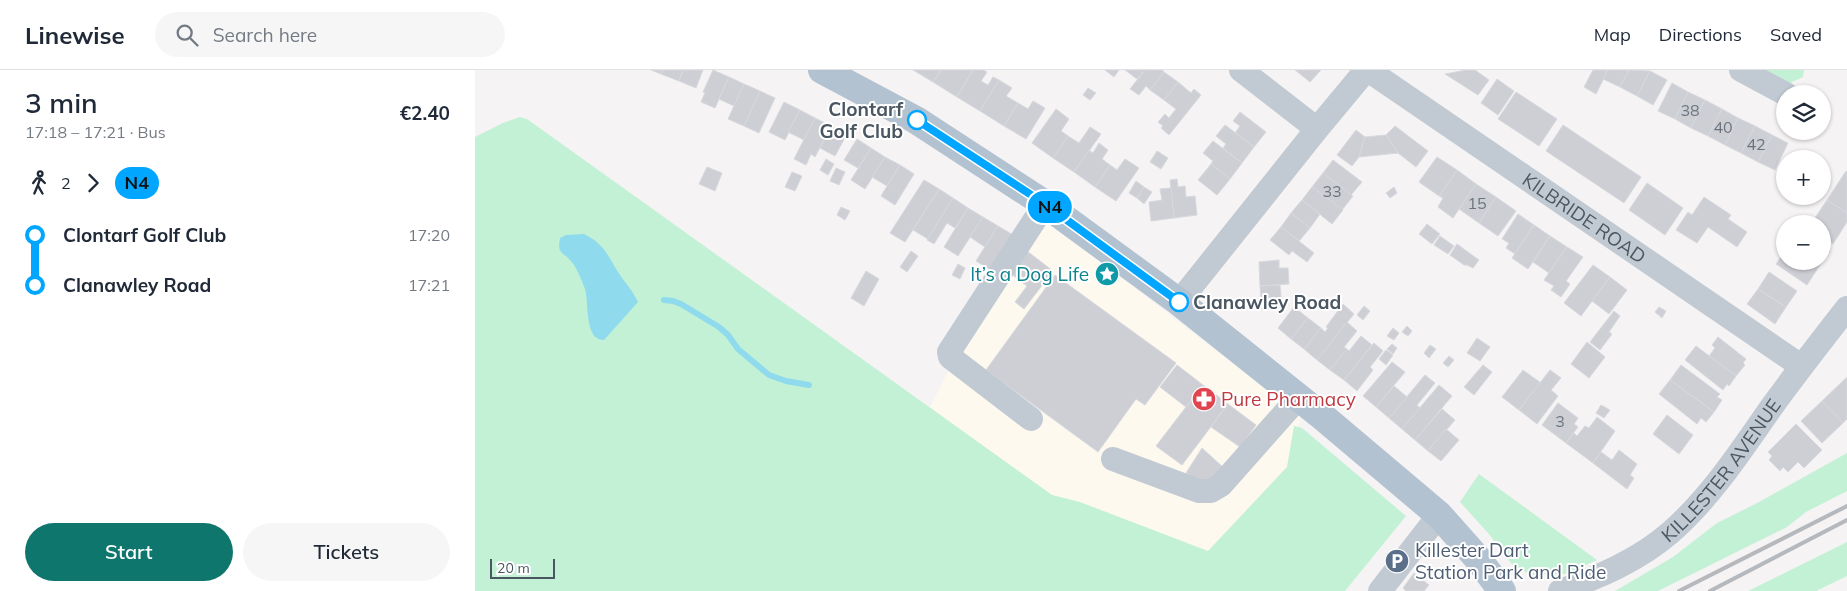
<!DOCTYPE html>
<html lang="en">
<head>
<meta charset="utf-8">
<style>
	:root { --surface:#fff; --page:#f6f6f7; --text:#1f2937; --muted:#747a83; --line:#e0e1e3; --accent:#0f766e }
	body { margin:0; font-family:Mulish,sans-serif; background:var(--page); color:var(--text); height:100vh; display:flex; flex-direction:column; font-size:19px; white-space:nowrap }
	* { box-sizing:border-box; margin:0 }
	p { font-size:16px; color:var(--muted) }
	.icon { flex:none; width:28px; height:28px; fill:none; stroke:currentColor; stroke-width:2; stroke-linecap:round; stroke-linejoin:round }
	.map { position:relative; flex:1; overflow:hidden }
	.drawer { display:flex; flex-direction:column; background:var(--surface); width:475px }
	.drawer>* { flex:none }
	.badge { padding:0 10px; border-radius:16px; font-size:18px; line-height:32px }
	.buttons { position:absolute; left:1301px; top:15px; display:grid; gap:10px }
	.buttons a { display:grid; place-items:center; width:55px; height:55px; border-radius:50%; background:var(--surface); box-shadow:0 1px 4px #0004; font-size:25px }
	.scale { position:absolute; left:15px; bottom:12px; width:65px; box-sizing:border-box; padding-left:5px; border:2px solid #4a5661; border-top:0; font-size:14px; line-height:18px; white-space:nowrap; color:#4a5661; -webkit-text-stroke:4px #fff; paint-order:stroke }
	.map>.badge { position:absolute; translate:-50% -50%; box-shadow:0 0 0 2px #fff }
	.legs { display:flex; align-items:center; gap:8px; height:55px; padding:0 25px; font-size:16px }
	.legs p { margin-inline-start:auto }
	.head { display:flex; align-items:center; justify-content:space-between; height:85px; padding:0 25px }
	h1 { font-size:28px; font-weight:600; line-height:38px }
	.button { display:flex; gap:10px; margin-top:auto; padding:10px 25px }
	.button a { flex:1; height:58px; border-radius:30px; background:var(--accent); color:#fff; font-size:20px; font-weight:600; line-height:58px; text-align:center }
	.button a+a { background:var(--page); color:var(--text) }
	ul { padding:0 25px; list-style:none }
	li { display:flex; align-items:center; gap:18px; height:50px; font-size:19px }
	li i { display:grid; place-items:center; width:8px; height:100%; margin:0 6px; background:currentColor }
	li i::after { content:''; width:12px; height:12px; margin:-6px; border:4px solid; border-radius:50%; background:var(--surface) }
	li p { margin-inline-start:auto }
	li:first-child i { background:linear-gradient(#0000 50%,currentColor 0) }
	li:last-child i { background:linear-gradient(currentColor 50%,#0000 0) }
	header { display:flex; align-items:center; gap:30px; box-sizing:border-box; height:70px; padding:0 25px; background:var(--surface); border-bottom:1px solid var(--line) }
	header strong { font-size:24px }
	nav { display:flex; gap:28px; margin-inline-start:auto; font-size:18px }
	.search { width:350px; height:45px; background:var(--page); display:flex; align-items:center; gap:12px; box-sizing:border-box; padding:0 18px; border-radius:28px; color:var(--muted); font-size:19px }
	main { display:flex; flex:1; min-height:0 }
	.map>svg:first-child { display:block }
</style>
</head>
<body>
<header>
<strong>Linewise</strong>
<div class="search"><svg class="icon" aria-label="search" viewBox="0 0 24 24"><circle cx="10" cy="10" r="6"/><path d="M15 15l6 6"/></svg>Search here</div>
<nav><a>Map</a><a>Directions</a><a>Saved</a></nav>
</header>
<main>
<section class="drawer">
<div class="head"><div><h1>3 min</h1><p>17:18 – 17:21 · Bus</p></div><b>€2.40</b></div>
<div class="legs"><svg class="icon" aria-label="walk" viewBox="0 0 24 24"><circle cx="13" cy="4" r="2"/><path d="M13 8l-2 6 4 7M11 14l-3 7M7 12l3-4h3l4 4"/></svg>2<svg class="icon" aria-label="forward" viewBox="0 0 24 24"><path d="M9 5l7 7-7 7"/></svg><b class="badge" style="background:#00a6ff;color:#111">N4</b></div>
<ul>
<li><i style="color:#00a6ff"></i><b>Clontarf Golf Club</b><p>17:20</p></li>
<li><i style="color:#00a6ff"></i><b>Clanawley Road</b><p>17:21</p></li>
</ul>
<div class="button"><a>Start</a><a>Tickets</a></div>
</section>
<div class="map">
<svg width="1372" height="521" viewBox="0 0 1372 521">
	<rect width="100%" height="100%" fill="#f5f3f3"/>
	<!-- commercial -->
	<path fill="#fdf9ef" d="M556,138L826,346L812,397L733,481L577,425L455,337Z"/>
	<!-- green -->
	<g fill="#c3f1d5">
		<path d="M1291,0H1329L1328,7L1315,13Z"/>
		<path d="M45,47L52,49L577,425L605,432L733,481L812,397L819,356L827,358L931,446L870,521H0V67L28,53Z"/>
		<path d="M1372,383V421L1331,442L1312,457L1183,521H1140L1198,487L1242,453L1284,432Z"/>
		<path d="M1004,404L1122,490L1091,504L1057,505L1039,497L1014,464L985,432Z"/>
		<path d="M1372,472V506L1341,521H1273Z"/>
	</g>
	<!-- water -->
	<path fill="#90daee" d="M109,164C129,174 132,184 143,202C150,213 157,219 163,232L129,270C109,271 114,232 110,219C107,211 102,198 96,191C87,181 82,184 85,168L91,165Z"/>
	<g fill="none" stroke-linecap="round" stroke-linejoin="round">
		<!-- stream -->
		<path stroke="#90daee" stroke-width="6" d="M189,230L198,231L206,234L244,257L253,265L263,279L294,305L311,311L334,315"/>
	</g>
	<!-- building -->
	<g fill="#cdcfd5" stroke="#d7d9de">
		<path d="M176,0H188L186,4Z"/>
		<path d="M188,0H208L204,11L186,4Z"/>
		<path d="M208,0H228L221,18L204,11Z"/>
		<path d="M238,0L254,7L240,38L226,32L230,23L228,22Z"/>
		<path d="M438,0H466L458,12Z"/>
		<path d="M466,0H498L482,27L458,12Z"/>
		<path d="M498,0H508L512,2L506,11L513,15L518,7L524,10L505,41L482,27Z"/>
		<path d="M630,0H644L639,7Z"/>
		<path d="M650,0H670L662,9Z"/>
		<path d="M670,0H687L689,2L675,20L671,16L664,25L655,19Z"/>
		<path d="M820,0H846L835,12Z"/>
		<path d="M991,0H1000L1014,10L1003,25L970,4Z"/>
		<path d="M1118,0H1133L1121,24L1109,17Z"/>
		<path d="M1133,0H1154L1145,17L1128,9Z"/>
		<path d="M1154,0L1175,1L1162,26L1145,17Z"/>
		<path d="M1175,1L1192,10L1178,35L1162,26Z"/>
		<path d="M689,2L703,12L689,30L675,20Z"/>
		<path d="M254,7L269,14L259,36L244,29Z"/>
		<path d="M1022,9L1039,21L1023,45L1006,33Z"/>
		<path d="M524,10L537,18L531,26L543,33L529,56L505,41Z"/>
		<path d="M703,12L716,23L719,19L726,25L694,65L686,58L688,56L683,52L690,44L694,48L701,39L689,30Z"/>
		<path d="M1197,13L1213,22L1200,49L1183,41Z"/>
		<path d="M269,14L285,21L269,56L253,49Z"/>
		<path d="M613,18L621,23L615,30L608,25Z"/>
		<path d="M285,21L300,28L284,63L269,56Z"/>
		<path d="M1041,22L1082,49L1064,76L1023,49Z"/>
		<path d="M1213,22L1230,30L1216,58L1200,49Z"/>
		<path d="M1230,30L1247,39L1233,66L1216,58Z"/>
		<path d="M558,31L570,38L551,69L529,56L543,33L553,39Z"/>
		<path d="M309,32L325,40L310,70L294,62Z"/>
		<path d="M581,39L594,49L586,61L593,66L578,88L557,73Z"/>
		<path d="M1247,39L1263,48L1250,75L1233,66Z"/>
		<path d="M325,40L340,48L329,70L313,62Z"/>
		<path d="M765,42L791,62L779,77L760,63L765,56L758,51Z"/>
		<path d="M340,48L356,56L340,87L336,84L331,95L319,89Z"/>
		<path d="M1263,48L1280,56L1266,83L1250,75Z"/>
		<path d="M750,55L779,77L767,93L748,78L751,74L741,66Z"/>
		<path d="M1088,55L1166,107L1149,133L1071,81Z"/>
		<path d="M356,56L372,64L360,86L345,78Z"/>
		<path d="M920,56L953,81L941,97L923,83L911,65Z"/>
		<path d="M1280,56L1297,65L1283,92L1266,83Z"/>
		<path d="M615,57L626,64L599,102L578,88L593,66L604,73Z"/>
		<path d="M881,60L890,67L884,87L877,96L862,85Z"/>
		<path d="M911,65L923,83L884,87L890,67Z"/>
		<path d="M1297,65L1313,73L1300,100L1283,92Z"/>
		<path d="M382,69L396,78L383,98L369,90Z"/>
		<path d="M738,71L767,93L755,109L736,94L738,91L728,83Z"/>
		<path d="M624,73L633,80L627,89L635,95L620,117L599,102L614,80L618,83Z"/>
		<path d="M396,78L410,87L390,119L376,110Z"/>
		<path d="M682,81L693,88L686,99L675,92Z"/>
		<path d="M410,87L425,95L412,116L397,107Z"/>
		<path d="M962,87L982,100L964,126L944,112Z"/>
		<path d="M351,89L359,94L353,105L345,100Z"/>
		<path d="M650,89L664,98L641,131L620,117L635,95L642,100Z"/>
		<path d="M858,90L887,112L876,125L848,103Z"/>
		<path d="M736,94L755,109L742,125L723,110Z"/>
		<path d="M425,95L439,104L420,135L406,126Z"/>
		<path d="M232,97L247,103L240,121L224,114Z"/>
		<path d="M361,98L370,102L364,115L355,111Z"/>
		<path d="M982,100L1001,114L978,148L963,137L968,128L964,126Z"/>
		<path d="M1371,101L1372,102V143L1352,130Z"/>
		<path d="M317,102L327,106L320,121L310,117Z"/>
		<path d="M848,103L878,126L867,140L837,117Z"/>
		<path d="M702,109L703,117L710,116L711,127L720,126L722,145L699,148L695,110Z"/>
		<path d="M449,110L464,119L430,172L415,163Z"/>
		<path d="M661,111L669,117L662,128L654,123Z"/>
		<path d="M1172,113L1208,138L1190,165L1154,140Z"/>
		<path d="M1001,114L1021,127L1004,153L984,139Z"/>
		<path d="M669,117L677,122L669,134L662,128Z"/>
		<path d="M837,117L868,140L857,154L827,130Z"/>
		<path d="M919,117L922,123L915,128L911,123Z"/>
		<path d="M696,118L699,148L676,151L674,132L687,130L685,119Z"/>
		<path d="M464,119L478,128L453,169L438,160Z"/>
		<path d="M1021,127L1041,141L1023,166L1004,153Z"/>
		<path d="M1229,127L1256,145L1253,149L1272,162L1262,177L1233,157L1222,173L1201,160L1213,142L1217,145Z"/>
		<path d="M478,128L493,138L480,158L472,153L459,174L452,170Z"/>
		<path d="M827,130L845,144L835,158L816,143Z"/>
		<path d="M1352,130L1372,143V152L1358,174L1348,167V154H1336Z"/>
		<path d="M366,137L375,141L370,150L362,145Z"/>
		<path d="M493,138L508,147L483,186L469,177Z"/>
		<path d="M816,143L835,158L824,171L806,157Z"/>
		<path d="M1043,144L1059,155L1040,184L1031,178L1034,173L1027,169Z"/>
		<path d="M508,147L523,156L510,177L495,167Z"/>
		<path d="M952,154L965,164L957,174L944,164Z"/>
		<path d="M1059,155L1075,166L1053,199L1037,188Z"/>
		<path d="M523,156L538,165L516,200L501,191Z"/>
		<path d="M806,157L839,183L832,192L817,181L814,185L795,170Z"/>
		<path d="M965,166L979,176L973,184L959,175Z"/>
		<path d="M1075,166L1092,177L1074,203L1058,192Z"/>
		<path d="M982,174L1004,190L998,198L992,195H989L975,185Z"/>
		<path d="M1348,176L1355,181L1343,198L1333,191H1348Z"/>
		<path d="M1092,177L1108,187L1091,211L1095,214L1086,227L1076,220L1079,216L1069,210Z"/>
		<path d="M436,181L443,186L432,202L425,197Z"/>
		<path d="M552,181L578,201L549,239L540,232L552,216L535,203Z"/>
		<path d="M1310,181V191H1333L1343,198L1332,215L1301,194Z"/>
		<path d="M804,190V198H813L814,214L785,216L784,192Z"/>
		<path d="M483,194L490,198L485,209L477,205Z"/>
		<path d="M1118,195L1135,207L1106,246L1089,233Z"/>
		<path d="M391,201L404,209L389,236L376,228Z"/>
		<path d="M1294,202L1322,221L1311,237L1283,219Z"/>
		<path d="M580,205L701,293L670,335L661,329L623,382L511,300Z"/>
		<path d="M1135,207L1152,220L1134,244L1117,231Z"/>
		<path d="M805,215L807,238L787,240L785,216Z"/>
		<path d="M1283,219L1311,237L1300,254L1272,234Z"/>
		<path d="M868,234L879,244L842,290L829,279L846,258L850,262L853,258L851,257Z"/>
		<path d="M889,236L895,241L888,250L882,245Z"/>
		<path d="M819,237L833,248L816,269L803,258Z"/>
		<path d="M1184,237L1191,241L1187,248L1180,242Z"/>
		<path d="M1139,241L1145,246L1134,262L1137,264L1125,280L1115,272Z"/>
		<path d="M833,248L846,258L829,279L816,269Z"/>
		<path d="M872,252L882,261L869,277L872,279L855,300L842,290Z"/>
		<path d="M932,256L937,261L933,266L927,262Z"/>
		<path d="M918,258L924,263L919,270L912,266Z"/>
		<path d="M886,266L897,275L869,310L855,300L872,279L874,281Z"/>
		<path d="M1243,267L1271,289L1268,293L1270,295L1261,306L1234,286L1240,278L1237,275Z"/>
		<path d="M1002,268L1015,277L1005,291L992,283Z"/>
		<path d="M1112,272L1130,287L1114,308L1096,294Z"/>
		<path d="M899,273L908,281L895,297L898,300L882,321L869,310Z"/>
		<path d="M917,274L922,278L918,284L912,279Z"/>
		<path d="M955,275L961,279L954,288L949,283Z"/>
		<path d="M1221,276L1261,306L1254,316L1252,314L1248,320L1210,290Z"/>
		<path d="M911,280L918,285L911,295L904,289Z"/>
		<path d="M974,286L979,290L973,297L968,293Z"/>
		<path d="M917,292L930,302L901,337L888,326Z"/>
		<path d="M702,295L728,315L711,337L685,317Z"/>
		<path d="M1008,295L1017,302L999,325L989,317Z"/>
		<path d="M1206,295L1245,324L1242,327L1247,330L1239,342L1195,310Z"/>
		<path d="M1048,300L1066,313L1044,340L1027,327Z"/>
		<path d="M1075,300L1086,308L1076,320L1083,326L1062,354L1044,340Z"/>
		<path d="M950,305L960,313L942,335L945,338L927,359L914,348Z"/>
		<path d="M1372,307V349L1368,353L1347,331Z"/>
		<path d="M1195,310L1239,342L1231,352L1226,348L1222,354L1184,324Z"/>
		<path d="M728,315L753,334L707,395L681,376Z"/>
		<path d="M964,315L977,326L940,370L927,359Z"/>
		<path d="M919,316L932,327L914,348L901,337Z"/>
		<path d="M1347,331L1368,353L1347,373L1326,351Z"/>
		<path d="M1083,333L1103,348L1099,354L1103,357L1091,373L1067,355Z"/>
		<path d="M753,334L781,355L765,377L736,357Z"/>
		<path d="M1126,335L1135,340L1129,348L1121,343Z"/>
		<path d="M967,339L980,350L953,381L940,370Z"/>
		<path d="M1192,345L1218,365L1204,384L1178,364Z"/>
		<path d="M1122,347L1140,361L1118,393L1091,373L1099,363L1102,366L1110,356L1114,358Z"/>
		<path d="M1321,354L1347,380L1329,398L1323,392L1313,402L1308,397L1305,401L1294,390L1297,386L1293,382Z"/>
		<path d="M971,359L984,370L966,391L953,381Z"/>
		<path d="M727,378L750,399L727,413L711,403Z"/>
		<path d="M1144,380L1162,394L1155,405L1159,408L1152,419L1118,393L1126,382L1137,390Z"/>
		<path d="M939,503L954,515L949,521H931L928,518Z"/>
	</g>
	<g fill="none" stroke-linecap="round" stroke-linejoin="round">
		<!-- minor -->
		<g stroke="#c1cad2" stroke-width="24">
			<path d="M766,0L842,59"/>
			<path id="s1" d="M893,0L1326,296"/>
			<path d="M1266,0L1311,24"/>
			<path d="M704,232L842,59L891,0"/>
			<path d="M556,349L475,287L474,282L570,134"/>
			<path d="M638,389L724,421H736L746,415L824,327"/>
			<path d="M905,521L964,445"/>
			<path id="s2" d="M1085,521C1124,507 1164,490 1196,462C1237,426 1267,379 1298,335C1322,302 1347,270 1372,238"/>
		</g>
		<!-- major -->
		<path stroke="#b3c2d1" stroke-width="28" d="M347,0L441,50L570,134L704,232L848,347L964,445L1004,490L1027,521"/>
		<!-- rail -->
		<g stroke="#b5b8bd" stroke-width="4">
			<path d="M1204,521L1372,436"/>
			<path d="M1235,521L1372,450"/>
		</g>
	</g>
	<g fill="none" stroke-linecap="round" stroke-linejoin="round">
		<!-- line-1 casing -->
		<g stroke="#fff" stroke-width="11">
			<path id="line-1" d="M442,50L570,134L704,232"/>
		</g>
		<!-- line-1 -->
		<use href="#line-1" stroke="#00a6ff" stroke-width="8"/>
	</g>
	<!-- icons -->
	<defs>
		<g id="sight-disc" transform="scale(1.25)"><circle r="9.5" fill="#0f9aa8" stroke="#fff"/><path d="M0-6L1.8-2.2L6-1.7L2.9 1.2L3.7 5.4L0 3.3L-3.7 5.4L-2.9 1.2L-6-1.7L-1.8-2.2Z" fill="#fff"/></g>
		<g id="pharmacy-disc" transform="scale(1.25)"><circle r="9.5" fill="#e0444e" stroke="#fff"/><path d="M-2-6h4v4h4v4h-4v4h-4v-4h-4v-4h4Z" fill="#fff"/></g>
		<g id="parking-disc" transform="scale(1.25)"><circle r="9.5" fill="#5c6f8a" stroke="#fff"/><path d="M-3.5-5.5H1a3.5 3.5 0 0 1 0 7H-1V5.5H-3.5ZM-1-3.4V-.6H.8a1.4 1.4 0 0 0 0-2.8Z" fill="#fff"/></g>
	</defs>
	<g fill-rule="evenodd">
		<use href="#sight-disc" x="632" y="204"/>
		<use href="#pharmacy-disc" x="729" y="329"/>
		<use href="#parking-disc" x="922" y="491"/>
	</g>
	<!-- markers -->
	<g fill="#fff" stroke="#00a6ff" stroke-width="2.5">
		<circle cx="442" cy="50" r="9"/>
		<circle cx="704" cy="232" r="9"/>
	</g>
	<g text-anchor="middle" stroke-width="4" stroke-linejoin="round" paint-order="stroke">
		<!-- number labels -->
		<g font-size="16" fill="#6b747e">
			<text x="1215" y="46">38</text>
			<text x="1248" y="63">40</text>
			<text x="1281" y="80">42</text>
			<text x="857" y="127">33</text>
			<text x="1002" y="139">15</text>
			<text x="1085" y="357">3</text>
		</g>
		<!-- stop labels -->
		<g font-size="19" font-weight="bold" fill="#4a5661" stroke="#fff" text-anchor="end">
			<text x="428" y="46">Clontarf<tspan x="428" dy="22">Golf Club</tspan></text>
			<text x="718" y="239" text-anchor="start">Clanawley Road</text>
		</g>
		<!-- street labels -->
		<g font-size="19" fill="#4a5661" stroke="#fff">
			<text dy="7" stroke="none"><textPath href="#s1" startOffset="262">KILBRIDE ROAD</textPath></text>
			<text dy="7" stroke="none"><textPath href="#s2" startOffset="206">KILLESTER AVENUE</textPath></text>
		</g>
		<!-- culture labels -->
		<g font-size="19" fill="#0d838f" stroke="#fff" text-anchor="end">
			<text x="614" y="211">It’s a Dog Life</text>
		</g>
		<!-- health labels -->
		<g font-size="19" fill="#be3a42" stroke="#fff" text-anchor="start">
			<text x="746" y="336">Pure Pharmacy</text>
		</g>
		<!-- service labels -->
		<g font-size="19" fill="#4e5e75" stroke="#fff" text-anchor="start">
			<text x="940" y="487">Killester Dart<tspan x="940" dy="22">Station Park and Ride</tspan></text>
		</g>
	</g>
</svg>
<div class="buttons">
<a><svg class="icon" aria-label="layers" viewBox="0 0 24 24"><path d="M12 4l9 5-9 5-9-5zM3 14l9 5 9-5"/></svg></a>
<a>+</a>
<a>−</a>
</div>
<div class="scale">20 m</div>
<b class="badge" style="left:575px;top:137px;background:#00a6ff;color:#111">N4</b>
</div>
</main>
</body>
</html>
